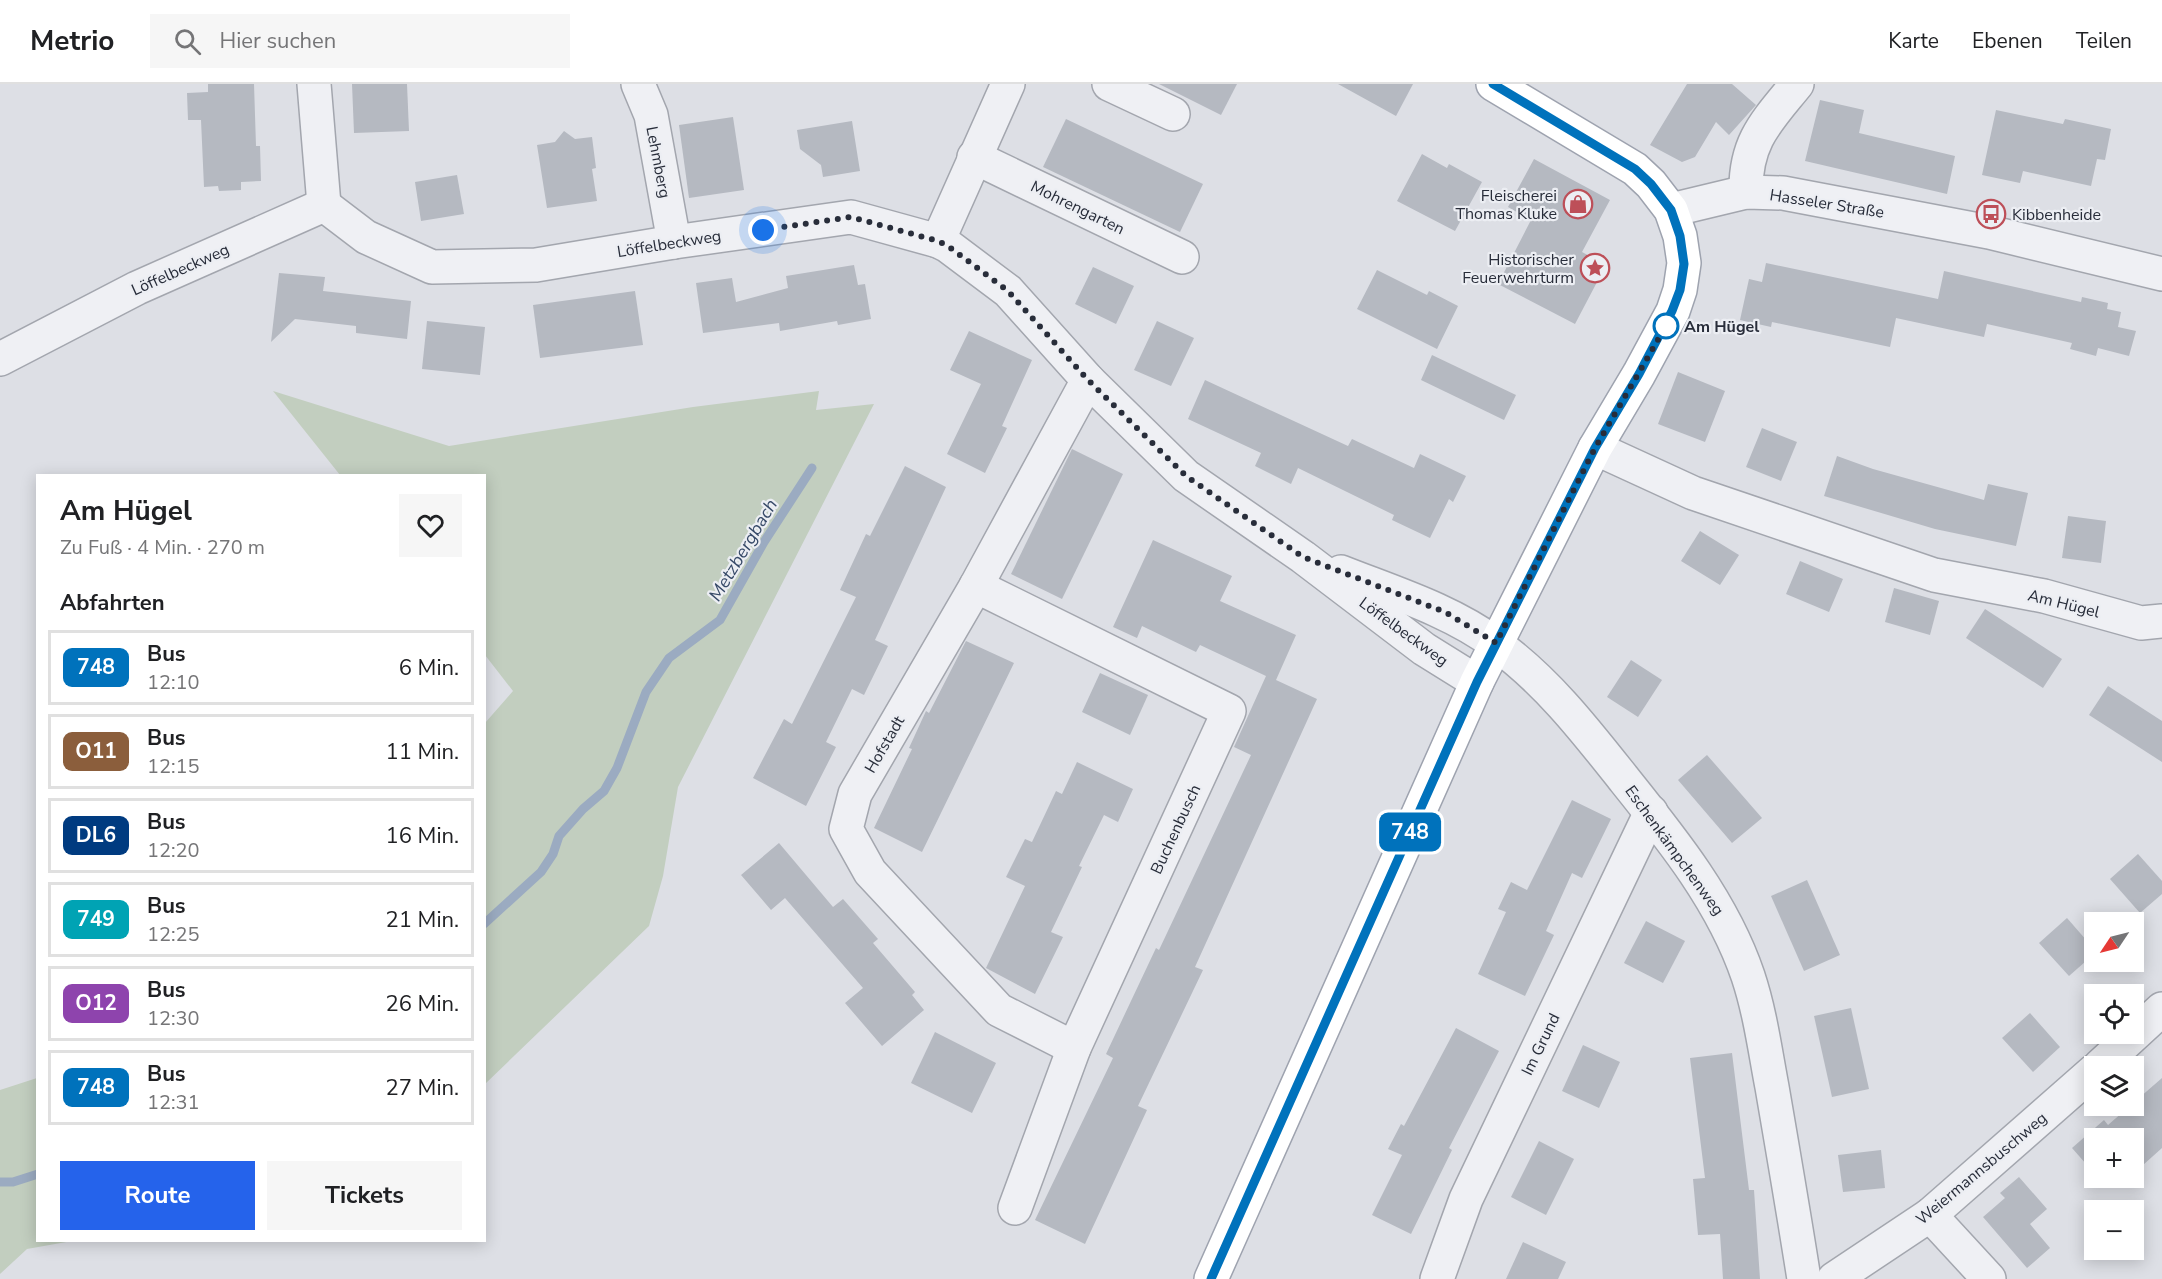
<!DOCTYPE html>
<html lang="de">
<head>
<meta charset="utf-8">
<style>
	:root { --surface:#fff; --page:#f6f6f6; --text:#202124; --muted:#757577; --line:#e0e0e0; --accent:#2563eb }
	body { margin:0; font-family:"Nunito Sans",sans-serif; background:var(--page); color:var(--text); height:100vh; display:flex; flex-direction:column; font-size:22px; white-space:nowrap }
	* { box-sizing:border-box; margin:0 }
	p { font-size:20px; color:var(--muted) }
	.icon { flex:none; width:33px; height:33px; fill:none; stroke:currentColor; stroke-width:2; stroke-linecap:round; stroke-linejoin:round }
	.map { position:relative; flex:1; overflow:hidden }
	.details { position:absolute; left:36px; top:390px; width:450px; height:768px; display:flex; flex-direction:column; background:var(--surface); border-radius:0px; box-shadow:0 3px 15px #0003 }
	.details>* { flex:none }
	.badge { padding:0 12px; border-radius:9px; font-size:21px; line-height:39px }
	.needle { width:39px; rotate:235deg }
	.fabs { position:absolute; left:2084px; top:828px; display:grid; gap:12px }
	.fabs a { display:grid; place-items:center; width:60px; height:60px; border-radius:0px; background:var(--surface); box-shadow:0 3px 15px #0003; font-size:30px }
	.you { position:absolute; width:30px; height:30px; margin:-15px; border:4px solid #fff; border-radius:50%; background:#1a73e8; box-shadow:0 0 0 9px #1a73e833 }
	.map>.badge { position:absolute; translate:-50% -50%; box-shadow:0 0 0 3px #fff }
	h2 { padding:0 24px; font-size:22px; line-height:54px }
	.round { display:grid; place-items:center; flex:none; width:63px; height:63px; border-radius:0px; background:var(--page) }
	.head { display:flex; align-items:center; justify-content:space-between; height:102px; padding:0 24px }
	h1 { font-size:28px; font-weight:700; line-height:45px }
	.cta { display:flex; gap:12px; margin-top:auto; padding:12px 24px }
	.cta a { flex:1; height:69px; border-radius:0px; background:var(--accent); color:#fff; font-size:24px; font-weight:700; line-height:69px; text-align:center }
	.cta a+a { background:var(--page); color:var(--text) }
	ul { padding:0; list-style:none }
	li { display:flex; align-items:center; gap:18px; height:75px; margin:0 12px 9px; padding:0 12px; border:3px solid var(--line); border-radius:0px }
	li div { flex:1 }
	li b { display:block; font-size:22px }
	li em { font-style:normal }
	li .badge { min-width:66px; font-weight:700; text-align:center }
	header { display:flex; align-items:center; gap:36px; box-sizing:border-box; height:84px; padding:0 30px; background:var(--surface); border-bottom:2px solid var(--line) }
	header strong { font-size:28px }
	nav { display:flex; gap:33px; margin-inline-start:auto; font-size:21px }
	.search { width:420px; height:54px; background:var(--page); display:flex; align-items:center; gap:15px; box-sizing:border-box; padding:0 21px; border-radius:0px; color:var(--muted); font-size:22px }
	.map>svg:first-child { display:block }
</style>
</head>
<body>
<header>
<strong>Metrio</strong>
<div class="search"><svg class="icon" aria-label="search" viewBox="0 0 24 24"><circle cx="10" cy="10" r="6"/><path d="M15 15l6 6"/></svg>Hier suchen</div>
<nav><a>Karte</a><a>Ebenen</a><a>Teilen</a></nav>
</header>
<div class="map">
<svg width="2162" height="1195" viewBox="0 0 2162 1195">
	<rect width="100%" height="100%" fill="#dddfe5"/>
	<!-- green -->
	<g fill="#c2cebf">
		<path d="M273,307L449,362L693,323L819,307L816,326L874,320L678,703L663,792L649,842L485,1000V639L513,607L485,571L484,392L340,391Z"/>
		<path d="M37,994L38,1156L72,1157L27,1165L0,1190V1006Z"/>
	</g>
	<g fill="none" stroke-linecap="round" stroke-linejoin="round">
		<!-- stream -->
		<g stroke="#9babc1" stroke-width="9">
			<path d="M484,840L541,788L553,770L559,752L583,725L604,707L617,684L646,608L669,574L720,536L764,458L812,384"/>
			<path d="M0,1098H13L38,1090"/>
		</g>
	</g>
	<!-- building -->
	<g fill="#b5b9c1">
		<path d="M208,0H254L256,62H260L261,97L241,98V106L219,107L218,102L204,103L201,36H188L187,9L208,8Z"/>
		<path d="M352,0H407L409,47L354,49Z"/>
		<path d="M1159,0H1237L1221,31Z"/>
		<path d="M1338,0H1413L1396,32Z"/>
		<path d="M1687,0H1732L1756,21L1729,51L1716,38L1695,73L1682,78L1650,61Z"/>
		<path d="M1820,16L1864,26L1859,49L1955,72L1947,110L1805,77Z"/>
		<path d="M1996,26L2063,40L2065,35L2111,45L2105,76L2097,75L2091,102L2023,87L2020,99L1982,91Z"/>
		<path d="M733,33L744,106L689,114L679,41Z"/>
		<path d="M1066,35L1203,100L1180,148L1043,83Z"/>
		<path d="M852,37L860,87L823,93L821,81L800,65L797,46Z"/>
		<path d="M564,47L575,55L592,53L596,84L592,85L597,117L547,124L537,61L555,58Z"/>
		<path d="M1422,70L1447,84L1449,80L1482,98L1455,147L1397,117Z"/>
		<path d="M1534,75L1610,116L1582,168L1606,181L1575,240L1498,200L1531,136L1508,123Z"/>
		<path d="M457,91L464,130L421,137L415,98Z"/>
		<path d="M1766,179L1938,215L1944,187L2081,218L2082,213L2108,219L2107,225L2121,228L2118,243L2136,247L2129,272L2098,264L2096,272L2070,265L2072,259L1987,240L1984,253L1896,234L1890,263L1772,238L1771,243L1740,236L1749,195L1762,198Z"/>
		<path d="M854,181L858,201L865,200L871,235L838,241L837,237L780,247L779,239L703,249L696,199L732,194L736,218L788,204L786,192Z"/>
		<path d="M1093,183L1134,202L1116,240L1075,220Z"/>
		<path d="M1377,186L1427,211L1429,207L1458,222L1437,265L1357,225Z"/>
		<path d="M279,189L325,193L323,207L411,217L407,255L356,249V242L295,235L271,258Z"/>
		<path d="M635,207L643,261L540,274L533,221Z"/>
		<path d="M427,237L485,243L480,291L422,285Z"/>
		<path d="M1157,237L1194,254L1171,302L1134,286Z"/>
		<path d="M969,247L1032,276L1002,342L1007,344L985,389L947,370L981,300L950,286Z"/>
		<path d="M1432,271L1516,311L1504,336L1421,296Z"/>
		<path d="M1678,288L1725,307L1705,358L1658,340Z"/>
		<path d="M1205,296L1348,362L1352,355L1414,384L1420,370L1466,392L1453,418L1449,415L1430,454L1392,436L1394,431L1298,384L1291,400L1255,382L1261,369L1188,335Z"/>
		<path d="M1762,344L1797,358L1781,397L1746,383Z"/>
		<path d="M1072,365L1123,390L1062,515L1011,490Z"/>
		<path d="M1837,372L1873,385L1984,416L1988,400L2028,409L2016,462L1935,445L1824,412Z"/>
		<path d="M905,382L946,403L875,556L888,562L864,611L852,605L826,658L836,663L806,722L753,694L784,635L792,640L856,513L840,506L866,450L870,452Z"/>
		<path d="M2068,432L2106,437L2101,479L2062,474Z"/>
		<path d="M1700,447L1739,471L1720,501L1681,477Z"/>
		<path d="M1153,456L1232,492L1220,517L1296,551L1276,596L1317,615L1195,883L1203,886L1138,1022L1147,1026L1085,1160L1035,1136L1113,974L1106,970L1156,864L1159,866L1251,671L1234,663L1266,592L1200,561L1196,568L1142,542L1137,554L1113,543Z"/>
		<path d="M1800,477L1843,495L1829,528L1786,510Z"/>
		<path d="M1894,504L1939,517L1930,551L1885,538Z"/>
		<path d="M1985,525L2062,575L2043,604L1966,554Z"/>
		<path d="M966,557L1014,579L922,768L874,744L912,665L909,664L926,627L929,629Z"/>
		<path d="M1631,576L1662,596L1638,633L1607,613Z"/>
		<path d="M1100,589L1148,611L1130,651L1082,628Z"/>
		<path d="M2108,602L2162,637V678L2089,631Z"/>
		<path d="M1707,671L1762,734L1732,759L1678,696Z"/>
		<path d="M1077,678L1133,705L1118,738L1104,731L1079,782L1082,783L1051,848L1063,853L1035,910L986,884L1025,802L1006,793L1025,755L1032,758L1056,707L1062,710Z"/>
		<path d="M1572,716L1611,735L1582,794L1572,789L1546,847L1554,851L1525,912L1478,890L1506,828L1498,825L1511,798L1527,806Z"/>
		<path d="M779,759L833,823L843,815L878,855L873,859L915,908L912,911L924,926L882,962L845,919L863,904L785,814L771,826L741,791Z"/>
		<path d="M2138,770L2162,797V810L2140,829L2110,795Z"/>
		<path d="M1807,796L1840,871L1804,887L1771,812Z"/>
		<path d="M2067,834L2094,865V870L2069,892L2039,859Z"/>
		<path d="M1646,837L1685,857L1663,899L1624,879Z"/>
		<path d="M1851,924L1869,1005L1832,1013L1814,932Z"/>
		<path d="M2030,929L2060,963L2033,988L2002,954Z"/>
		<path d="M1456,944L1499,967L1449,1064L1452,1066L1411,1150L1372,1131L1402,1071L1388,1065L1401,1040L1404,1042Z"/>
		<path d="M935,948L996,979L972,1029L911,999Z"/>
		<path d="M1583,961L1620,978L1599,1024L1562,1007Z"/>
		<path d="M1732,969L1749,1106H1754L1760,1195H1723L1720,1150L1698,1151L1693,1095L1705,1094L1690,974Z"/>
		<path d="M2162,994V1064L2143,1081L2139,1076L2133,1081V1054H2094V1089L2072,1064L2104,1036L2108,1041Z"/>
		<path d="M1539,1057L1574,1075L1546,1131L1511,1113Z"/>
		<path d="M1881,1066L1885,1104L1843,1108L1838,1071Z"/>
		<path d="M2019,1093L2047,1125L2030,1140L2050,1164L2027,1184L1983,1133L2005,1114L2000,1109Z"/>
		<path d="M2098,1094H2119L2107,1104Z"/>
		<path d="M1523,1158L1566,1178L1558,1195H1506Z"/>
	</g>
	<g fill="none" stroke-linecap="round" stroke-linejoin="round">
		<!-- minor casing -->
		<g stroke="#a3a6ae" stroke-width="36">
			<g id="minor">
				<path d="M314,0L324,121"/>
				<path d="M638,0L651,31L674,158"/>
				<path d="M1109,0L1173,30"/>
				<path d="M974,73L1182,173"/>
				<path d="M1746,108C1745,57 1767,37 1797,0"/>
				<path d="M1671,126L1746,108L1783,109L1989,148L2162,190"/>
				<path d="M938,157L1008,0"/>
				<path d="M0,275L137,204L324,121L366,153L432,183L536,181L674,158L851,133L938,157L948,162L1008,207L1088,296L1186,392L1303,473L1424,565L1477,598"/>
				<path d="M1595,364L1693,409L1934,491L2044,512L2141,539L2162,537"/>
				<path d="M1341,488C1394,509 1450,526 1496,560C1547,597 1585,646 1623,694C1672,755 1723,818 1748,892C1760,928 1765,966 1772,1003C1783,1067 1794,1131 1804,1195"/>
				<path d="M976,502L1229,627L1074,964L1015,1124"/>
				<path d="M1074,964L999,926L870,788L846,745L855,710L976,502L1088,296"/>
				<path d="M2100,982L2162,925"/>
				<path d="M1930,1131L1989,1195"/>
				<path d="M1437,1195L1466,1115L1651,728"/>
				<path d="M1834,1195L1930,1131L2094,987"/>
			</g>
		</g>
		<!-- major casing -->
		<g stroke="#9ea3af" stroke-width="36">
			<path id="major" d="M1211,1195L1477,598L1595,364L1639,290L1673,227L1680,206L1684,179L1680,152L1671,126L1651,100L1635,85L1493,0"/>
		</g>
		<!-- minor -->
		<use href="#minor" stroke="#eff0f4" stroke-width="33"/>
		<!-- major -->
		<use href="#major" stroke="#fff" stroke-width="33"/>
	</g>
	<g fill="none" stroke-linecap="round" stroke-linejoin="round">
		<!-- line casing -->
		<g stroke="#fff" stroke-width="14">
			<path id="line" d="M1211,1195L1477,598L1595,364L1639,290L1672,227L1680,206L1684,180L1680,152L1671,126L1651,100L1635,85L1493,0"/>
		</g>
		<!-- line -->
		<use href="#line" stroke="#0072bc" stroke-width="9"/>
		<!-- walk -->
		<path stroke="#282d3a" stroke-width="6" stroke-dasharray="0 10.8" d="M763,146L851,133L938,157L948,162L1008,207L1088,296L1186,392L1303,473L1445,528L1496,559L1595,364L1666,242"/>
	</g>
	<!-- icons -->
	<defs>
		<g id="shop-ring" transform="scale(1.5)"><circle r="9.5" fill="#eceef3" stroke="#bd4f58" stroke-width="1.5"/><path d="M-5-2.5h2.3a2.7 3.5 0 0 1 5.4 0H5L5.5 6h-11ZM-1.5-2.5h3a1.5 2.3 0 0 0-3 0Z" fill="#bd4f58"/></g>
		<g id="bus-ring" transform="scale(1.5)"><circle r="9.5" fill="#eceef3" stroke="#bd4f58" stroke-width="1.5"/><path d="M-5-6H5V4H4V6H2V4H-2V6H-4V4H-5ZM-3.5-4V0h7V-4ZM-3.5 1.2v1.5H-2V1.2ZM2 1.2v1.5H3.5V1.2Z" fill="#bd4f58"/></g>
		<g id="sight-ring" transform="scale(1.5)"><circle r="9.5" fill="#eceef3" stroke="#bd4f58" stroke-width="1.5"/><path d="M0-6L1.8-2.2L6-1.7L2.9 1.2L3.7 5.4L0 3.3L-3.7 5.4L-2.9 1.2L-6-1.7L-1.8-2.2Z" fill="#bd4f58"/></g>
	</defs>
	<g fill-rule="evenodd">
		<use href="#shop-ring" x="1578" y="120"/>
		<use href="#bus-ring" x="1991" y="130"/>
		<use href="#sight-ring" x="1595" y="184"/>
	</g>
	<!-- markers -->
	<circle fill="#fff" stroke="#0072bc" stroke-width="3" cx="1666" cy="242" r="12"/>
	<g text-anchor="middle" stroke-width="4.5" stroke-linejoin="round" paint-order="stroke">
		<!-- street labels -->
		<g font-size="16" fill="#282d3a" stroke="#eceef3">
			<text transform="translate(659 78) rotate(79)" y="6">Lehmberg</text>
			<text transform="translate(1827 119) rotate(9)" y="6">Hasseler Straße</text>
			<text transform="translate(1078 123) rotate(26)" y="6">Mohrengarten</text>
			<text transform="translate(669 159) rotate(-9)" y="6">Löffelbeckweg</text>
			<text transform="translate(180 185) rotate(-24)" y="6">Löffelbeckweg</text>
			<text transform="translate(2064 519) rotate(14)" y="6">Am Hügel</text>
			<text transform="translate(1404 547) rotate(36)" y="6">Löffelbeckweg</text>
			<text transform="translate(884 660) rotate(-60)" y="6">Hofstadt</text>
			<text transform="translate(1175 745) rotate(-65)" y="6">Buchenbusch</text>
			<text transform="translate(1675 766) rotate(54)" y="6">Eschenkämpchenweg</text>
			<text transform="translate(1540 960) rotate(-64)" y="6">Im Grund</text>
			<text transform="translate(1981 1084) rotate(-40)" y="6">Weiermannsbuschweg</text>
		</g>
		<!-- poi labels -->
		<g font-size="16" fill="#282d3a" stroke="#eceef3" text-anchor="end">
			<text x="1557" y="117">Fleischerei<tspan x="1557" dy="18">Thomas Kluke</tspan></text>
			<text x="2012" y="136" text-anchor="start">Kibbenheide</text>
			<text x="1574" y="181">Historischer<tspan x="1574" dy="18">Feuerwehrturm</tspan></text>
		</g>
		<!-- stop labels -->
		<g font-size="16" font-weight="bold" fill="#282d3a" stroke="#eceef3" text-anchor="start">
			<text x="1684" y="248">Am Hügel</text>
		</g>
		<!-- water labels -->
		<g font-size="18" font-style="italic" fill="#374a68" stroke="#eceef3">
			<text transform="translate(743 466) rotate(-59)" y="6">Metzbergbach</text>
		</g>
	</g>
</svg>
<div class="fabs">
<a><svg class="needle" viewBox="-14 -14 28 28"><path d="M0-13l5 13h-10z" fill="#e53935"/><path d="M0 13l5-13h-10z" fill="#757577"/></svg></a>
<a><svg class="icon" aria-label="locate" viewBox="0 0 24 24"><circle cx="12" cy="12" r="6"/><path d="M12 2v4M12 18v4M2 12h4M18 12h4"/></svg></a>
<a><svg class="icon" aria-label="layers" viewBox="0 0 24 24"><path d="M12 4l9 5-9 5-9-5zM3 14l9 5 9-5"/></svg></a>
<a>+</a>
<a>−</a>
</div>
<div class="you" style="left:763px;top:146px"></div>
<b class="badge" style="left:1410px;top:748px;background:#0072bc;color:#fff">748</b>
<section class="details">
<div class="head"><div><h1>Am Hügel</h1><p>Zu Fuß · 4 Min. · 270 m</p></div><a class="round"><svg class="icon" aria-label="heart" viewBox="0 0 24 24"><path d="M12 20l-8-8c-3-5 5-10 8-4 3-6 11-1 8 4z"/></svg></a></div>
<h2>Abfahrten</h2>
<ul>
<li><span class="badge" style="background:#0072bc;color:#fff">748</span><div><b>Bus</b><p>12:10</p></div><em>6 Min.</em></li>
<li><span class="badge" style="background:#8b5e3c;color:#fff">O11</span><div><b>Bus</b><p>12:15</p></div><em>11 Min.</em></li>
<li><span class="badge" style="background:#003b80;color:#fff">DL6</span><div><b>Bus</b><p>12:20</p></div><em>16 Min.</em></li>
<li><span class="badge" style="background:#00a3b4;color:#fff">749</span><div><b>Bus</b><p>12:25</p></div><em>21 Min.</em></li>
<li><span class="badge" style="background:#8e44ad;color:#fff">O12</span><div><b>Bus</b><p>12:30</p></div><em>26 Min.</em></li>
<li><span class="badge" style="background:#0072bc;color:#fff">748</span><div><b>Bus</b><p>12:31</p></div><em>27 Min.</em></li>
</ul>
<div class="cta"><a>Route</a><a>Tickets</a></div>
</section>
</div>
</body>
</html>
